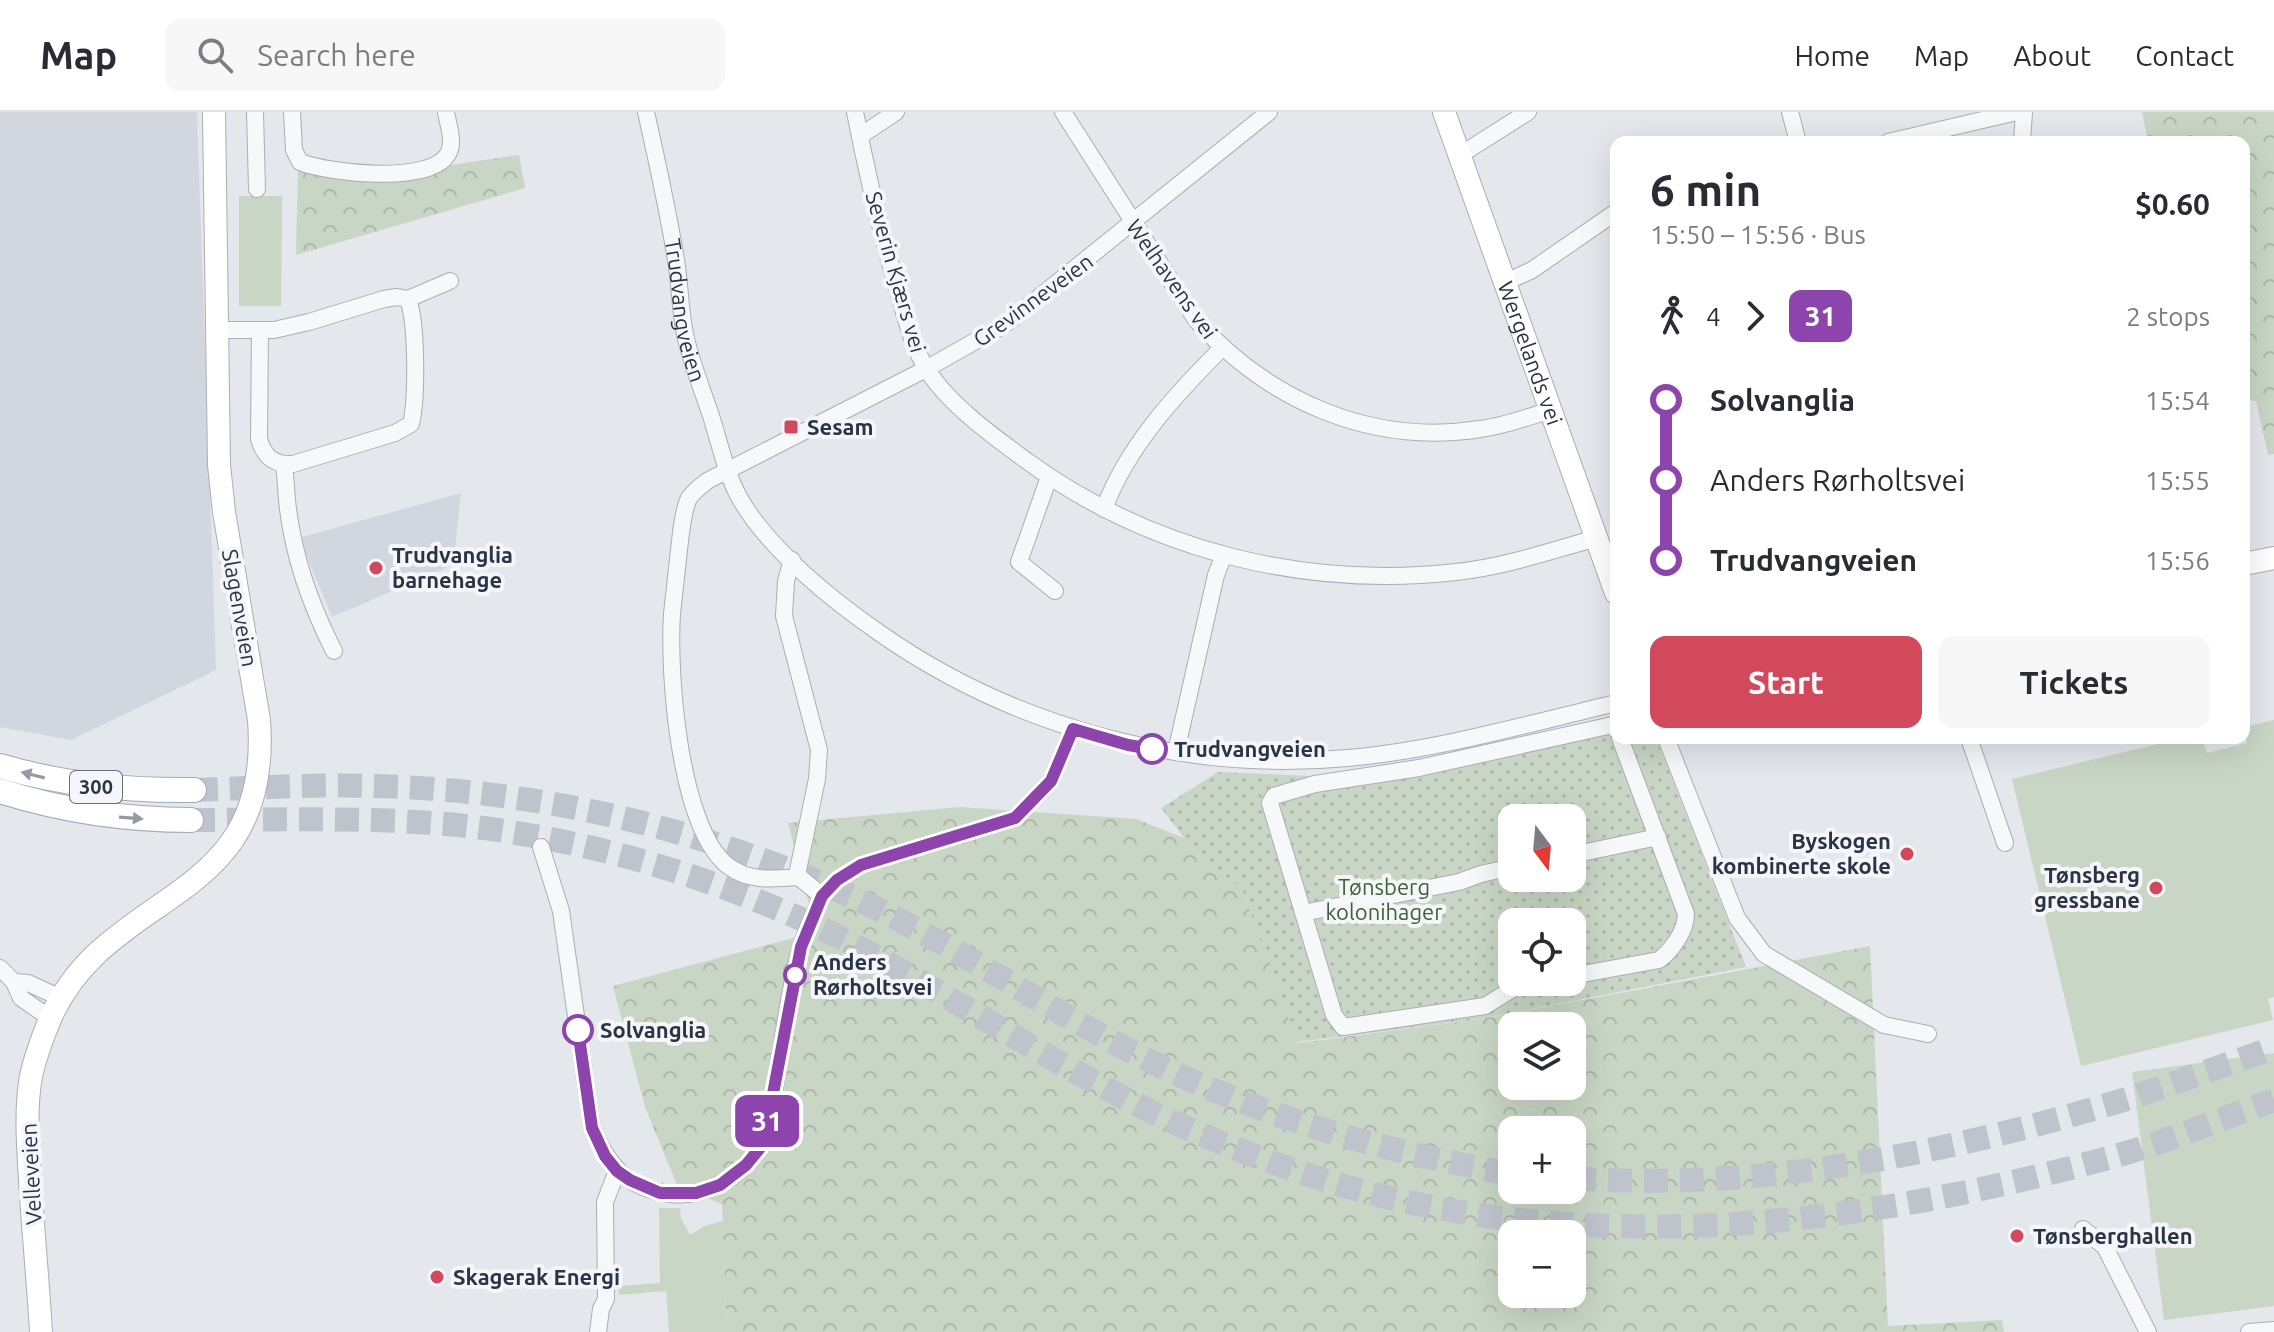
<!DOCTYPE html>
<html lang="en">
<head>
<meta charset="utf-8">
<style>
	:root { --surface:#fff; --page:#f7f7f7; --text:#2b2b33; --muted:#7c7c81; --line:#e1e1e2; --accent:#d1495b }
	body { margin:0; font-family:Ubuntu,sans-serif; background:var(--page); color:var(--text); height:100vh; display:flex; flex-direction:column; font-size:30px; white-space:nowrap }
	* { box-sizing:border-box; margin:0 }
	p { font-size:26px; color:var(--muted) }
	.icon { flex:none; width:44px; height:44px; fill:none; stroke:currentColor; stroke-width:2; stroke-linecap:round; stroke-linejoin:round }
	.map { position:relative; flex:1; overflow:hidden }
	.details { position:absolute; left:1610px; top:24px; width:640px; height:608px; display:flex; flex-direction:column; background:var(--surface); border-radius:16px; box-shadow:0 8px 32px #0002 }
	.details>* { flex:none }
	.badge { padding:0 16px; border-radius:12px; font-size:28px; line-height:52px }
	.needle { width:52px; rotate:164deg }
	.tools { position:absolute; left:1498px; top:692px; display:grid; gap:16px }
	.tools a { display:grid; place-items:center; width:88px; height:88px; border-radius:16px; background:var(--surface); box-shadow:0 8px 32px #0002; font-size:40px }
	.map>.badge { position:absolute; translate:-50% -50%; box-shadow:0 0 0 4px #fff }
	.legs { display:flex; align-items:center; gap:12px; height:88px; padding:0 40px; font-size:26px }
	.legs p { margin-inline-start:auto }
	.head { display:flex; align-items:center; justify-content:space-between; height:136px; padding:0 40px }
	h1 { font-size:44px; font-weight:700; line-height:60px }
	.button { display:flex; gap:16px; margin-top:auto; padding:16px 40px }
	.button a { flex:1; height:92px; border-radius:16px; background:var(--accent); color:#fff; font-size:32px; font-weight:700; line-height:92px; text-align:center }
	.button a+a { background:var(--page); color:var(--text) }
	ul { padding:0 40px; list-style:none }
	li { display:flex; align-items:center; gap:28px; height:80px; font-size:30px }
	li i { display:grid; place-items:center; width:12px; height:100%; margin:0 10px; background:currentColor }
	li i::after { content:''; width:20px; height:20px; margin:-10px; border:6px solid; border-radius:50%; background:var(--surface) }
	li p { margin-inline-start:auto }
	li:first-child i { background:linear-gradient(#0000 50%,currentColor 0) }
	li:last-child i { background:linear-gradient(currentColor 50%,#0000 0) }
	header { display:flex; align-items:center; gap:48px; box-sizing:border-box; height:112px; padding:0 40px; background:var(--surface); border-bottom:2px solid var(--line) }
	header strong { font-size:38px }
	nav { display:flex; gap:44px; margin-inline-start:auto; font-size:28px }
	.search { width:560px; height:72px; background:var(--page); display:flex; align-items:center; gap:20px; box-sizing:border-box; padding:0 28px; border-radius:16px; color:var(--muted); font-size:30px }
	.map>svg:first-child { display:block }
</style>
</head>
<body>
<header>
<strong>Map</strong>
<div class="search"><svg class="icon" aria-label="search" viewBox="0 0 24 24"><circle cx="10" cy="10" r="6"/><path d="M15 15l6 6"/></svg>Search here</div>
<nav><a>Home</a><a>Map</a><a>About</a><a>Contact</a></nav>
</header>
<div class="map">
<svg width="2274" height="1220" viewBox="0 0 2274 1220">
	<defs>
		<pattern id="forest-crowns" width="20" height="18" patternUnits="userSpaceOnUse" patternTransform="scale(2)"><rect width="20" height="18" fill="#c9d6c5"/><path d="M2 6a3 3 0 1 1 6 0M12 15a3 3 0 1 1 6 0" fill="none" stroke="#adb8ab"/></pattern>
		<pattern id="garden-dots" width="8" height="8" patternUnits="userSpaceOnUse" patternTransform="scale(2)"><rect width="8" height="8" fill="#c9d6c5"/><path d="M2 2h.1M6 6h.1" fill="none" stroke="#adb8ab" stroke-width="1.8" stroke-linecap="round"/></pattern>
	</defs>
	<rect width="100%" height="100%" fill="#e4e7ec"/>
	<!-- built -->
	<g fill="#d2d6de">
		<path d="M0,0H197L216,558L71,628L0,615Z"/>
		<path d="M461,381L453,453L332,505L299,426Z"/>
	</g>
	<!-- grass -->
	<g fill="#c9d6c5">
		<path d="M239,84H282L281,194H239Z"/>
		<path d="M2274,608V885L2268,887L2273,908L2081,954L2012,667L2183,626H2202L2207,641L2247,631L2244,615Z"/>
		<path d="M2274,941V1194L2164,1208L2132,960Z"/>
		<path d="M659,1096H680L681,1106L690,1123L705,1114L723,1109L727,1220H669L666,1179L619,1183L618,1174L660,1171Z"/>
	</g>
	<!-- forest -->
	<g fill="url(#forest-crowns)" fill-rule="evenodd">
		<path d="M2142,0H2274V342L2268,343L2256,289L2244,288V30H2148Z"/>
		<path d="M519,43L525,76L296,143L298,58L444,54Z"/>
		<path d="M959,695L1136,707L1184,726L1208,757L1241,774L1298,931L1481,907L1870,834L1888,1214L2002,1208L2004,1220H727L722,1092L678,1075L645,995L613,874L816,820L788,711ZM1512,914H1572V974H1512ZM1512,1018H1572V1078H1512ZM1512,1122H1572V1182H1512Z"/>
	</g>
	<!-- garden -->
	<path fill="url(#garden-dots)" fill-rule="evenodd" d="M1616,607V626H1656L1746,855L1480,907L1297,930L1241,774L1208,757L1161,696L1218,660L1309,664L1377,659ZM1512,706H1572V766H1512ZM1512,810H1572V870H1512Z"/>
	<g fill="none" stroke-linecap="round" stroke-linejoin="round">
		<!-- primary-tunnel -->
		<g stroke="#bfc3cb" stroke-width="24" stroke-dasharray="24 12" stroke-linecap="butt">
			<path d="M194,678C254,676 315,672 376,674C528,678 679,711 819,770C934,818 1035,891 1146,947C1264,1006 1382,1039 1512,1062"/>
			<path d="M191,708C285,708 381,704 475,715C598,730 719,767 831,821C922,867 1008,923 1098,972C1174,1014 1257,1048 1341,1073C1596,1147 1868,1113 2119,1043C2171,1028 2223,1006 2274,988"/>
			<path d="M1572,1066C1752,1079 1934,1044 2107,993C2163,976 2218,955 2274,936"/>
		</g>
		<!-- minor casing -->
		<g stroke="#a9aeb7" stroke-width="18">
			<g id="minor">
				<path d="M255,0L257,77"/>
				<path d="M292,0L294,38L300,50C328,61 430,73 448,42C455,30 448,13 446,0"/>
				<path id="s1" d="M646,0C657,49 668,98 676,148C680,172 680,198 685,222C691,251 703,279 712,307C720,333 726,361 739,385C768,437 833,489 881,522C1016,616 1184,661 1348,646C1438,638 1528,612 1616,591"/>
				<path d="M855,0C867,62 881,122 899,182C906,207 912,233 926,256C947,291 994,325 1027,349C1151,439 1305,477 1456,460C1504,455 1550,439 1597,426"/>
				<path d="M1063,0L1196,208C1269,289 1371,334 1480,317C1504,314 1528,305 1551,298"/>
				<path d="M1790,0L1798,30"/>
				<path d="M860,24L896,0"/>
				<path d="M1888,30L2017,0"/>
				<path d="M2022,30L2024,0"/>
				<path d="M1460,43L1528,0"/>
				<path d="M1504,171L1532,158L1616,100"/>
				<path d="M217,218H274L309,210L384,187L397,185L408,187L450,169"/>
				<path d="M260,219L259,327C264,345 274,353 293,352L395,321L411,312C417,287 417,211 408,187"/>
				<path d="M284,353C286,367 286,382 288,397C294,445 312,496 334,539"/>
				<path d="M1049,365L1019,450L1055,479"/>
				<path d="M1104,397C1127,335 1175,283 1221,237"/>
				<path d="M1073,617L1051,669L1015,706L861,753L837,768L822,784L799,765C773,767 750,770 728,754C679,715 668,561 672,502C674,483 676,465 678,447C680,431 682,400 689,386C693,380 701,374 707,369L926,257L1007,211L1269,0"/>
				<path d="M1666,626L1737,806L1764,842L1884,913L1928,922"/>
				<path d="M1969,626L2005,731"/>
				<path d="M1176,640L1216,463L1224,443"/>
				<path d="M541,735L561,799L592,1016C609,1054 627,1077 671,1082C704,1086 741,1066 758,1037C770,1018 775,972 779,949C786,911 790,871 801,835C806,818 815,801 822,784L797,763L817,667L819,638L784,504L786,469L792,448"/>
				<path d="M1572,743L1658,725"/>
				<path d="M1303,801L1459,770L1481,762L1512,755"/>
				<path d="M0,856L14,870L21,886L50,906"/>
				<path d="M1572,864L1659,848C1672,838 1686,819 1686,802L1620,626"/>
				<path d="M14,870L28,871L61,886"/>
				<path d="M1535,870L1519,873L1485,894L1343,915L1334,903L1270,691L1274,684L1315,672L1419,656L1608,614L1612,613L1616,618"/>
				<path d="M2083,1117L2105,1135L2148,1220"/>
				<path d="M598,1220L601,1197L606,1187L605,1090L617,1059"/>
				<path d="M2249,1220L2274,1218"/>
			</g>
		</g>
		<!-- secondary casing -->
		<g stroke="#a9aeb7" stroke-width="24">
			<g id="secondary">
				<path id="s2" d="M1444,0L1616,481"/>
				<path d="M2244,452L2274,446"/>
				<path d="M41,1220C38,1169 33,1119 30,1068C28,1034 25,998 31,964C35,946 43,924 50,907C109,773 273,796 259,608L224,400L219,353L214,0"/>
			</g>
		</g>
		<!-- primary casing -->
		<g stroke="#a3abb8" stroke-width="26">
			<g id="primary">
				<path d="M0,654C64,673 127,679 194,678"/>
				<path d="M0,679C63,699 125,708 191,708"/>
			</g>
		</g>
		<!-- minor -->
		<use href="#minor" stroke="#f7f8fa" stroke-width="16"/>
		<!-- secondary -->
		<use href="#secondary" stroke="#fff" stroke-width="22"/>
		<!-- primary -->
		<use href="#primary" stroke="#fff" stroke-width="24"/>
	</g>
	<!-- one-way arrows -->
	<defs><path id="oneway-solid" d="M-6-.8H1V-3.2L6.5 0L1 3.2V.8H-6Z" transform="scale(2)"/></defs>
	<g fill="#959aa2">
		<use href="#oneway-solid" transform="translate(33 663) rotate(-166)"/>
		<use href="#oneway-solid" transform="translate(131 706) rotate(4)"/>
	</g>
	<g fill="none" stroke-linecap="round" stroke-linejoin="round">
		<!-- line-1 casing -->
		<g stroke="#fff" stroke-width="18">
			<path id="line-1" d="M578,918L592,1016L605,1044L617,1059L630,1068L660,1081H696L720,1073L746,1053L760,1036L772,987L801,835L822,784L837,768L861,753L1015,706L1051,669L1073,617L1128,633L1152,637"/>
		</g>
		<!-- line-1 -->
		<use href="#line-1" stroke="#8e44ad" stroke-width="12"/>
	</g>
	<!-- markers -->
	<g fill="#d1495b" stroke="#f4f6f9" stroke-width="3">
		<rect x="783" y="307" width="16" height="16" rx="4"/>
		<circle cx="376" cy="456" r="8"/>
		<circle cx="1907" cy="742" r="8"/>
		<circle cx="2156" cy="776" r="8"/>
		<circle cx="2017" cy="1124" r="8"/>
		<circle cx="437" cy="1165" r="8"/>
	</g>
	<g fill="#fff" stroke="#8e44ad" stroke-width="4">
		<circle cx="1152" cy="637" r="14"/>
		<circle cx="795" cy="863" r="10"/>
		<circle cx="578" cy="918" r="14"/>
	</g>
	<g text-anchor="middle" stroke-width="8" stroke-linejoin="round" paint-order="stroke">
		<!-- shield labels -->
		<rect fill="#f4f6f9" stroke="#676e7b" stroke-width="2" x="70" y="659" width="52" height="32" rx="6"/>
		<g font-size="20" font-weight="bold" fill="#2b3445">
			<text x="96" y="682">300</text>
		</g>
		<!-- street labels -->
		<g font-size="22" fill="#2b3445" stroke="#f4f6f9">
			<text transform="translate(896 160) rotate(74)" y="8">Severin Kjærs vei</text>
			<text transform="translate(1172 167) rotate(55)" y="8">Welhavens vei</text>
			<text transform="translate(1033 188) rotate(-36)" y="8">Grevinneveien</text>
			<text dy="8" stroke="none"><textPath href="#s1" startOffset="202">Trudvangveien</textPath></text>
			<text dy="8" stroke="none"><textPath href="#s2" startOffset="256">Wergelands vei</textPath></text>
			<text transform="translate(240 496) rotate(80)" y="8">Slagenveien</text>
			<text transform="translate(31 1062) rotate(-93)" y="8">Velleveien</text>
		</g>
		<!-- poi labels -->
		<g font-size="22" font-weight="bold" fill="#2b3445" stroke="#f4f6f9" text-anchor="start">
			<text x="807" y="323">Sesam</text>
			<text x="392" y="451">Trudvanglia<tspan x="392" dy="25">barnehage</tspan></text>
			<text x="1891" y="737" text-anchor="end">Byskogen<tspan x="1891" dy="25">kombinerte skole</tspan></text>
			<text x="2140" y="771" text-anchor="end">Tønsberg<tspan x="2140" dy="25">gressbane</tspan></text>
			<text x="2033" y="1132">Tønsberghallen</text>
			<text x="453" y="1173">Skagerak Energi</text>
		</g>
		<!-- stop labels -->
		<g font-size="22" font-weight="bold" fill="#2b3445" stroke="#f4f6f9" text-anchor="start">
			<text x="1174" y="645">Trudvangveien</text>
			<text x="813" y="858">Anders<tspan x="813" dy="25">Rørholtsvei</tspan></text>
			<text x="600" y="926">Solvanglia</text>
		</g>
		<!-- park labels -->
		<g font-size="22" fill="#3f6138" stroke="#f4f6f9">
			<text x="1384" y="783">Tønsberg<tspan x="1384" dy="25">kolonihager</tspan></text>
		</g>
	</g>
</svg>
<div class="tools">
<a><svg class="needle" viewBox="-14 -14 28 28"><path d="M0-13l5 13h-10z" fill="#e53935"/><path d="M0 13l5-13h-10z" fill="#7c7c81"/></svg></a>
<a><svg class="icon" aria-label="locate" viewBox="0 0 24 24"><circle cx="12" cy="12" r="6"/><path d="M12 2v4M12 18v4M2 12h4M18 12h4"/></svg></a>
<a><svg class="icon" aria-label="layers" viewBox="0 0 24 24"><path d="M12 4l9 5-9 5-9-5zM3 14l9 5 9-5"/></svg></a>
<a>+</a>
<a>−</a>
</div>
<b class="badge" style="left:767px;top:1009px;background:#8e44ad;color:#fff">31</b>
<section class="details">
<div class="head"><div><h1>6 min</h1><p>15:50 – 15:56 · Bus</p></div><b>$0.60</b></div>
<div class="legs"><svg class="icon" aria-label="walk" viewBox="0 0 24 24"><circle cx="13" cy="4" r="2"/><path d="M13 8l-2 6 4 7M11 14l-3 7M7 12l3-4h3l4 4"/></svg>4<svg class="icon" aria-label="forward" viewBox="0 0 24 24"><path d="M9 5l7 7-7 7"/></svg><b class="badge" style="background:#8e44ad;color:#fff">31</b><p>2 stops</p></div>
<ul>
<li><i style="color:#8e44ad"></i><b>Solvanglia</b><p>15:54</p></li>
<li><i style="color:#8e44ad"></i><span>Anders Rørholtsvei</span><p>15:55</p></li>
<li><i style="color:#8e44ad"></i><b>Trudvangveien</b><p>15:56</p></li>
</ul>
<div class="button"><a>Start</a><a>Tickets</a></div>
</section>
</div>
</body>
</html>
